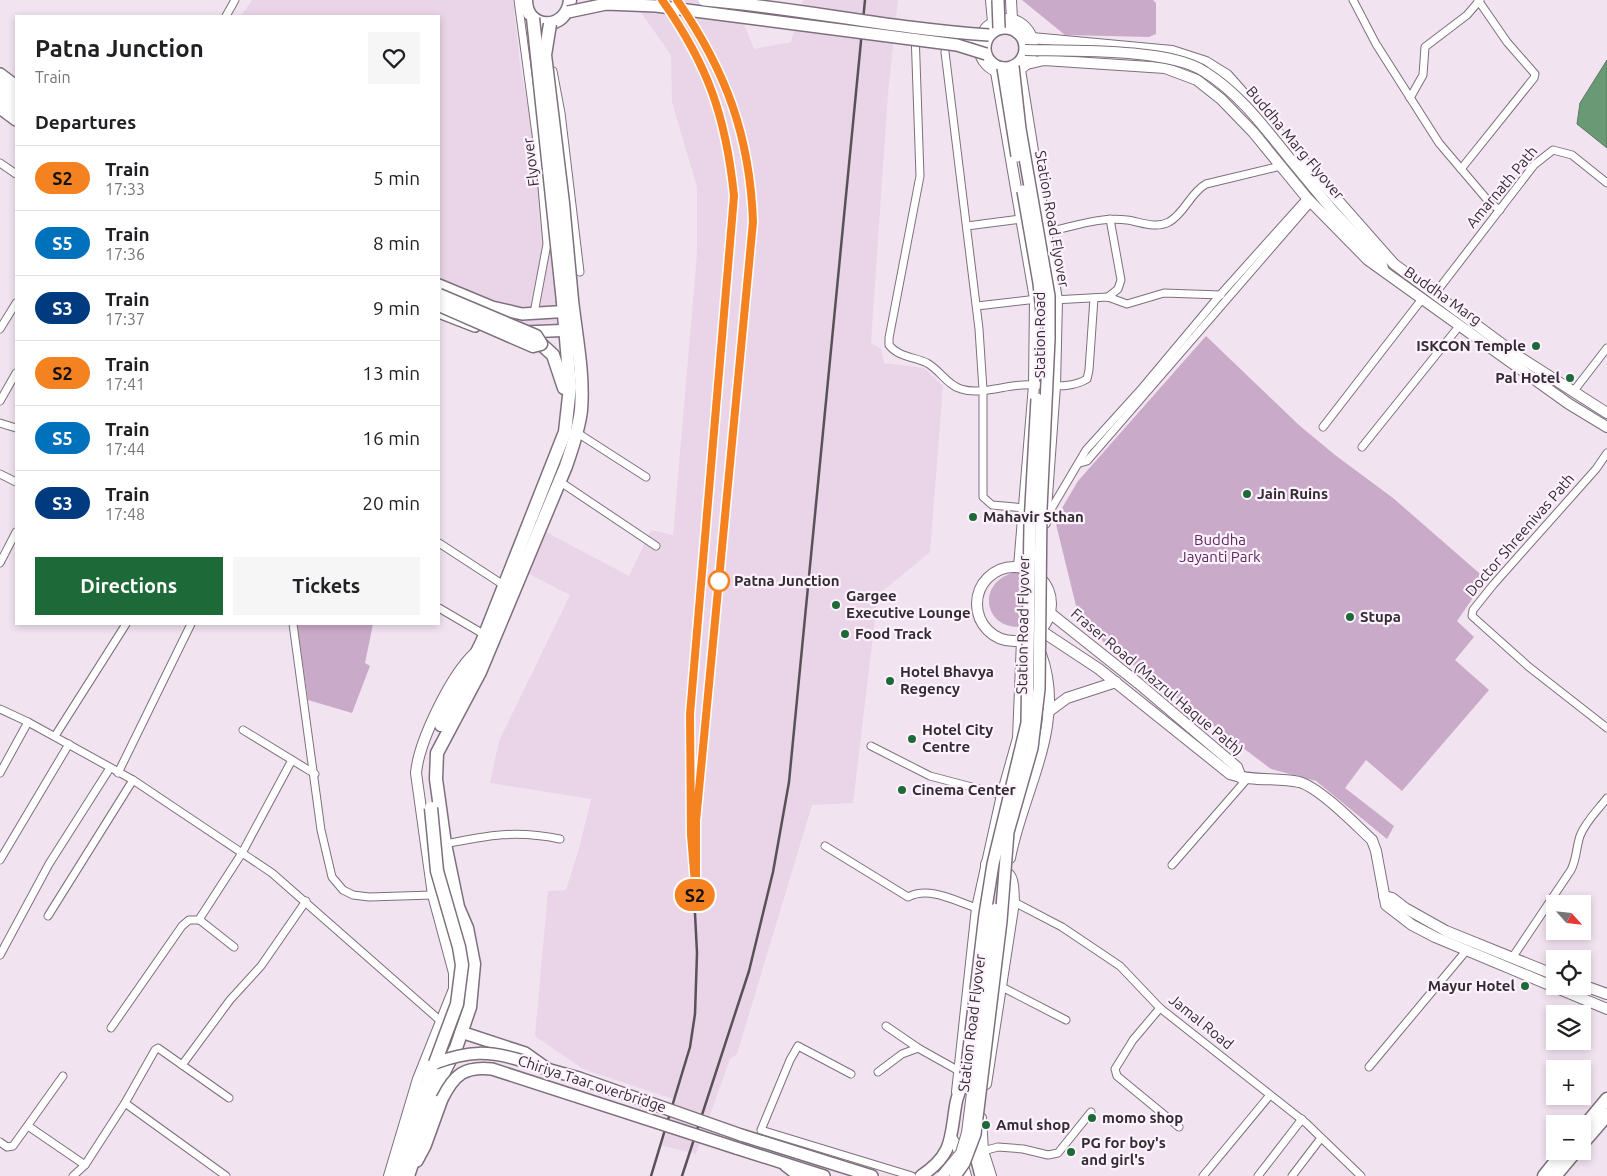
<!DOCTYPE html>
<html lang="en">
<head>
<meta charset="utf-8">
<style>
	:root { --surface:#fff; --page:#f6f6f6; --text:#202124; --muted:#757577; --line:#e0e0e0; --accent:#1e6938 }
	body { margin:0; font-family:Ubuntu,sans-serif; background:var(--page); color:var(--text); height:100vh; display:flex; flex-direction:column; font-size:19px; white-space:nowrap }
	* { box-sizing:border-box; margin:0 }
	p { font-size:16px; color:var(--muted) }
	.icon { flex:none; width:28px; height:28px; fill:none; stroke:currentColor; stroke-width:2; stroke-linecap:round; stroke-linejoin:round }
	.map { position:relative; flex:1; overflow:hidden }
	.side { position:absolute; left:15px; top:15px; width:425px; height:610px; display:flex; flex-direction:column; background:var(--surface); border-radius:0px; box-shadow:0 2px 8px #0003 }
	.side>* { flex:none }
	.badge { padding:0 10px; border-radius:16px; font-size:18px; line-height:32px }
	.needle { width:32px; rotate:117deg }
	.controls { position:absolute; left:1546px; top:895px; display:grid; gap:10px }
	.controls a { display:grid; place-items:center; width:45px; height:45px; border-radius:0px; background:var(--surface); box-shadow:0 2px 8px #0003; font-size:25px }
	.map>.badge { position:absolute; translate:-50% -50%; box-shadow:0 0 0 2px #fff }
	h2 { padding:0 20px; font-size:19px; line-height:45px }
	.round { display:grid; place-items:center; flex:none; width:52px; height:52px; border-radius:0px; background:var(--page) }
	.summary { display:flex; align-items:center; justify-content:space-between; height:85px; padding:0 20px }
	h1 { font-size:24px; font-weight:700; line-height:38px }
	.button { display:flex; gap:10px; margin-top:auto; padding:10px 20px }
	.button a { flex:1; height:58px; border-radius:0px; background:var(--accent); color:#fff; font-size:20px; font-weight:700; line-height:58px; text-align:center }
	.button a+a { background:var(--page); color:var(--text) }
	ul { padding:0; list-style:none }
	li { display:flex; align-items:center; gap:15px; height:65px; padding:0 20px; border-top:1px solid var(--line) }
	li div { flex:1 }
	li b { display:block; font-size:19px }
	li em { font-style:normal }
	li .badge { min-width:55px; font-weight:700; text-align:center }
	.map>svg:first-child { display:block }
</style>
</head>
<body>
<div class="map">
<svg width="1607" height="1176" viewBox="0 0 1607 1176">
	<rect width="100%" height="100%" fill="#f2e3f1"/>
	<!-- built -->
	<g fill="#e9d5e7">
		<path d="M252,0H513L520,65L569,334L566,342L522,325L439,283V16H241Z"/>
		<path d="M632,0H734L754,49L791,42L803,0H898L888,93L871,343L881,349L884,363L924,368L943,386L930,552L878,595L853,803L812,805L737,1054L730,1059L696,1154L660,1145L673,1099L583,1069L535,1036L548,891L566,890L580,845L591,799L490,783L499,741L570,595L525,572L546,532L629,576L651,530L673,535L697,254V187L672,102L671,55Z"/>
	</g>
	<!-- green -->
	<g fill="#caaac9">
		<path d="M1022,0H1153L1156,3V34L1149,37L1065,35Z"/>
		<path d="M1206,336L1300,426L1335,455L1393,498L1486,579L1457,621L1474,637L1455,660L1489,690L1402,791L1366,760L1345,788L1394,826L1387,839L1316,781L1271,769L1109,647L1079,618L1055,520L1078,481Z"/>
		<path d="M1017,572L1027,574L1026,626C983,634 974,580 1017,572Z"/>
		<path d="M297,624H373L365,663L370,666L352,713L308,700Z"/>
	</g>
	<!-- water -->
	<path fill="#6a9975" stroke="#597861" d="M1607,60V148L1577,124L1580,103Z"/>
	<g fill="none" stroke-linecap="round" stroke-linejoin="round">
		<!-- street casing -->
		<g stroke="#7d707c" stroke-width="9">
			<g id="street">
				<path d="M518,0L540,164L547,244L534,313"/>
				<path d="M1353,0L1376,44L1439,143L1490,203L1500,210"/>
				<path d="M226,16L235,0"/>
				<path d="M915,32L920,176L889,338V345C898,357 915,357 927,363C940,370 947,385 961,389C979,395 1003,386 1022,385C1044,383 1067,391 1087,379L1089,370L1094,298"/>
				<path d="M965,38L979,40"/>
				<path d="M945,52L979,329L983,390V497L992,505L1025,508"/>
				<path d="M553,71L561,113L580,272"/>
				<path d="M1410,98L1423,75L1425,47L1467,15L1480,0"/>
				<path d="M0,163L16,174"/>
				<path d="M1461,169L1534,78L1535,74L1507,42L1478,0"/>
				<path d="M967,226L1021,219"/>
				<path d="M1046,232C1072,227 1101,216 1127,220C1141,222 1155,229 1169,222C1185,213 1190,193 1206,184L1281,166"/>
				<path d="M1434,295L1534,165L1553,150L1572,155L1607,183"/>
				<path d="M1108,297L1118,289L1121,280L1110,219"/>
				<path d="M1053,300L1108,297L1127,304L1164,293L1221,295"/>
				<path d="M977,306L1037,299"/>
				<path d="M0,329L16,303"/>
				<path d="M1573,392L1607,348"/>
				<path d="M0,401L16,373"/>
				<path d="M0,423L16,428"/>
				<path d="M1323,427L1422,299"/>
				<path d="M576,432L646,477"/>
				<path d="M1362,447L1460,325"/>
				<path d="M1607,453L1596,469L1493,585L1473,610L1472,616L1529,667L1607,728"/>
				<path d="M1080,463L1087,461L1311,202"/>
				<path d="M0,474L16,482"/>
				<path d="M559,481L656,546"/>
				<path d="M1047,516L1086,450L1143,387L1220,295L1307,198"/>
				<path d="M439,543L505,586"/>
				<path d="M0,563L16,532"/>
				<path d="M439,608L485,635"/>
				<path d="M293,624L321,830L332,877L343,890L353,895L369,897L433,895"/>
				<path d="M0,709L28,722L133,780L272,873L444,1024"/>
				<path d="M243,730L315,774"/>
				<path d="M55,736L126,624"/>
				<path d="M871,746L930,776L1002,795"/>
				<path d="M0,773L28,722"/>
				<path d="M118,773L191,624"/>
				<path d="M445,844C489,835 516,830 560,839"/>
				<path d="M825,846L908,897C930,886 955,901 977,908"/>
				<path d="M0,860L69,744"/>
				<path d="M1172,865L1247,779"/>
				<path d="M1014,902L1062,927L1120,966L1160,1008L1306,1123L1361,1176"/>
				<path d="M48,916L133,780"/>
				<path d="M234,947L201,921L200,918L242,853L292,760"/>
				<path d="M0,955L49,864L110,768"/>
				<path d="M1512,958L1571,870C1577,858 1576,848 1580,836C1585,822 1598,810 1607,798"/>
				<path d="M1000,986L1066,1020"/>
				<path d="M1160,1008L1133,1040L1115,1069L1117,1076L1179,1127"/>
				<path d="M886,1026L918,1048"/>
				<path d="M111,1028L182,926L189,920H200"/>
				<path d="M182,1065L230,1000L261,966L306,901"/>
				<path d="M1369,1067L1466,951"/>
				<path d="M878,1072L902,1054L918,1048L959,1071"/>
				<path d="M851,1074L798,1046L790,1060L761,1130L912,1176"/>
				<path d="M125,1103L155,1050L158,1048L229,1098"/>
				<path d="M28,1126L85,1165"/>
				<path d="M0,1142L7,1147L13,1146L63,1076"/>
				<path d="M983,1151L998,1147L1023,1149L1048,1155L1058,1153L1091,1112"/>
				<path d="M73,1176L85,1165L125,1103L226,1176"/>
				<path d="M1203,1176L1270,1095"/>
				<path d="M1258,1176L1302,1119"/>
				<path d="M1292,1176L1321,1138"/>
			</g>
		</g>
		<!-- secondary casing -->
		<g stroke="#7d707c" stroke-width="12">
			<g id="secondary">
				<path d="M991,0L993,22"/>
				<path d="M1011,0L1012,19"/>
				<circle cx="1006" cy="46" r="27"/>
				<path d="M1032,38L1172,51L1206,62L1227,75L1394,264L1521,358L1607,413"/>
				<path d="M1027,64L1044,60L1165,68L1197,80L1221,99L1253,132L1307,198L1368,260L1569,404L1607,427"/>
				<path d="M1020,70L1057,300L1055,386L1045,523"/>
				<path d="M996,72L1035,299L1034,385L1019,567"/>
				<path d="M1290,159L1333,211L1381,262L1384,271"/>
				<circle cx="1014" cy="604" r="37"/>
				<path d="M1050,613L1138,683L1237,767L1241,778"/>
				<path d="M1040,630L1099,669L1230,774C1253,782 1276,777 1299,782C1319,787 1356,825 1372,840L1376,851L1386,905L1412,925L1435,937L1607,1009"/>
				<path d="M1048,712L1067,698L1116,682"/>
				<path d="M1010,858C1023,790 1067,724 1041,654"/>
				<path d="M986,864C1013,872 1013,874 1014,902L986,1084"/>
				<path d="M1384,896L1392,898L1405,908L1446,931L1555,975"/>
				<path d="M1582,985L1607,994"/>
				<path d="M957,1092L977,908L1002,795L1018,738L1022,640"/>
				<path d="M981,1118L983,1151L991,1176"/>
				<path d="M952,1139L957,1146L966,1176"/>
				<path d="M389,1176L418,1079L454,989V973L433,895L416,773C419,741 451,675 475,653"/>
			</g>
		</g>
		<!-- primary casing -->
		<g stroke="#7d707c" stroke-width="14">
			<g id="primary">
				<circle cx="1005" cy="48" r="20"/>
				<path d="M0,74L16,86"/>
				<path d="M0,108L16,120"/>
				<path d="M439,285L492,307L522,314L572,311"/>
				<path d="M439,312L475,326"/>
				<path d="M525,332L574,330"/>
				<path d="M461,1032L525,1053L549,1070"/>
				<path d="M543,1068L579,1078"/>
				<path d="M741,1135L872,1176"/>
				<path d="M973,1145L981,1176"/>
				<path d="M736,1148L824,1176"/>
				<path d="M417,1161L425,1146L442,1099"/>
				<path d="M921,1176C954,1154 950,1138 956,1103C958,1093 963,1083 966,1074"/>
			</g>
		</g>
		<!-- highway casing -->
		<g stroke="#7d707c" stroke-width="15">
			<g id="highway">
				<path d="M526,0C526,31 567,31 570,0"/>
				<path d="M0,86L16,98"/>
				<path d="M0,98L16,110"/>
				<path d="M541,344L553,355L564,388"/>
				<path d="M441,725L482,642L565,432L570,387L563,302"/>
				<path d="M1582,1129L1607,1099"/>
				<path d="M1582,1144L1607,1115"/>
				<path d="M786,1165L800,1176"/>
				<path d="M399,1176L410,1134L435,1063"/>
				<path d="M408,1176L440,1080L456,1048L470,1007L474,964L467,928L458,907L445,844L436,779L437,753L480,672L566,466C572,448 579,429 581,410C584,374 576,336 572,300"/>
				<path d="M1544,1176L1564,1151"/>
				<path d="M1555,1176L1576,1151"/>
			</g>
		</g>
		<!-- street -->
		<use href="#street" stroke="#fff" stroke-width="7"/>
		<!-- secondary -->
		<use href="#secondary" stroke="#fff" stroke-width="10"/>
		<!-- primary -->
		<use href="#primary" stroke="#fff" stroke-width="11"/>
		<!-- highway -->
		<use href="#highway" stroke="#fff" stroke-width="12"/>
		<!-- rail -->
		<g stroke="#595158" stroke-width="2.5">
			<path d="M677,0C727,73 750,133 753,222L697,818"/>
			<path d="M736,0L738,3"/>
			<path d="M651,1176L690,1047L695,1014L697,953L691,835L690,714L734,196C726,116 708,66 662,0"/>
			<path d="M682,1176L749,971L773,872L789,782L865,0"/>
		</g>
		<!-- secondary-bridge casing -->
		<g stroke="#7d707c" stroke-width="12" stroke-linecap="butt">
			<g id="secondary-bridge">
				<path d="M1025,50C1070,51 1170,48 1205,72C1240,94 1264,127 1290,159"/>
				<path d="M942,1176L961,1153L967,1133L995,909"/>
			</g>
		</g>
		<!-- primary-bridge casing -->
		<g stroke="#7d707c" stroke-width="14" stroke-linecap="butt">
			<g id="primary-bridge">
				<path d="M704,0C800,8 894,29 989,35"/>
				<path d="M998,0L999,28"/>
				<path d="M568,12L606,4L656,6L957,45L986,54"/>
				<path d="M1003,68L1017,156"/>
				<path d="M1023,191L1039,283L1042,313"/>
				<path d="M435,1063C469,1051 488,1050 523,1061"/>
				<path d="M966,1074L985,914L993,864L1027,723L1030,524L1037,399"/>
				<path d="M579,1078L741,1135"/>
				<path d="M442,1099C454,1075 464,1066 492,1069L736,1148"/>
				<path d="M955,1176L964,1163L975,1134L1001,921L1008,832L1032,748L1039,689L1041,509L1049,339V296L1020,129L1013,66"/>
			</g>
		</g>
		<!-- highway-bridge casing -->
		<g stroke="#7d707c" stroke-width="15" stroke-linecap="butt">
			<g id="highway-bridge">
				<path d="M533,18L563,302"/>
				<path d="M550,24L545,55L563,203L572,300"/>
				<path d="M439,295L536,336L541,344L533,346L439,305"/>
				<path d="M431,808L437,871L459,947L462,965L457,1004L435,1063"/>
			</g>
		</g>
		<!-- secondary-bridge -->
		<use href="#secondary-bridge" stroke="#fff" stroke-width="10"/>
		<!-- primary-bridge -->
		<use href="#primary-bridge" stroke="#fff" stroke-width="11"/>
		<!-- highway-bridge -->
		<use href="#highway-bridge" stroke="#fff" stroke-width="12"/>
	</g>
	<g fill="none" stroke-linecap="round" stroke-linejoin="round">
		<!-- line casing -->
		<g stroke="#fff" stroke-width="11">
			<path id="line" d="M662,0C708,65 726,117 734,196L690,714L691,835L696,896V821L753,222C750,136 726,71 677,0"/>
		</g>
		<!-- line -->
		<use href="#line" stroke="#f58220" stroke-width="8"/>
	</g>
	<!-- markers -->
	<g fill="#1e6938" stroke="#fdf1fd" stroke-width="2">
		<circle cx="1536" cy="346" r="5"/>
		<circle cx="1570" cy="378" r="5"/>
		<circle cx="1247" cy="494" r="5"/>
		<circle cx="973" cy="517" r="5"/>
		<circle cx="836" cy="605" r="5"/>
		<circle cx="1350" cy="617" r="5"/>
		<circle cx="845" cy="634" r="5"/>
		<circle cx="890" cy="681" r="5"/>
		<circle cx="912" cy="739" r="5"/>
		<circle cx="902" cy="790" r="5"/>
		<circle cx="1525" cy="986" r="5"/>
		<circle cx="1092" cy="1118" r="5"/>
		<circle cx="986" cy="1125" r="5"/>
		<circle cx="1071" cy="1152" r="5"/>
	</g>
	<circle fill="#fff" stroke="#f58220" stroke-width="2.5" cx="719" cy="581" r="10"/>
	<g text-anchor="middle" stroke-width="4.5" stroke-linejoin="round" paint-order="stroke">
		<!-- street labels -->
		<g font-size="15" fill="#322c31" stroke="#fdf1fd">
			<text transform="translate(1295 143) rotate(50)" y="5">Buddha Marg Flyover</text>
			<text transform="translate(531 162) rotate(-97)" y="5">Flyover</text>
			<text transform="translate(1502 187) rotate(-50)" y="5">Amarnath Path</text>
			<text transform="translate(1052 219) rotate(80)" y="5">Station Road Flyover</text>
			<text transform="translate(1443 296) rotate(35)" y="5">Buddha Marg</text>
			<text transform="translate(1040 335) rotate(-90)" y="5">Station Road</text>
			<text transform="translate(1520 535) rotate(-49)" y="5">Doctor Shreenivas Path</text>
			<text transform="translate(1023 625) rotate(-89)" y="5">Station Road Flyover</text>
			<text transform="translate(1157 682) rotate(40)" y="5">Fraser Road (Mazrul Haque Path)</text>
			<text transform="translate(1201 1022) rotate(39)" y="5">Jamal Road</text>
			<text transform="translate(972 1023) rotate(-83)" y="5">Station Road Flyover</text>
			<text transform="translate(592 1084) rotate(18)" y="5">Chiriya Taar overbridge</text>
		</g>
		<!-- poi labels -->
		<g font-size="15" font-weight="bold" fill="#322c31" stroke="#fdf1fd" text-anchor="start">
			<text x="1526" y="351" text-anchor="end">ISKCON Temple</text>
			<text x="1560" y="383" text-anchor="end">Pal Hotel</text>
			<text x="1257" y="499">Jain Ruins</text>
			<text x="983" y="522">Mahavir Sthan</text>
			<text x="846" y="601">Gargee<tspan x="846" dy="17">Executive Lounge</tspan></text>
			<text x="1360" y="622">Stupa</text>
			<text x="855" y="639">Food Track</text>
			<text x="900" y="677">Hotel Bhavya<tspan x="900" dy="17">Regency</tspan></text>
			<text x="922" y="735">Hotel City<tspan x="922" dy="17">Centre</tspan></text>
			<text x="912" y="795">Cinema Center</text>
			<text x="1515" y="991" text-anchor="end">Mayur Hotel</text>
			<text x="1102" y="1123">momo shop</text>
			<text x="996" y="1130">Amul shop</text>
			<text x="1081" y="1148">PG for boy's<tspan x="1081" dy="17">and girl's</tspan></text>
		</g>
		<!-- park labels -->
		<g font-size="15" fill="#5c285c" stroke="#fdf1fd">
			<text x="1220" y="545">Buddha<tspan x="1220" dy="17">Jayanti Park</tspan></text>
		</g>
		<!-- stop labels -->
		<g font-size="15" font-weight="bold" fill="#322c31" stroke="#fdf1fd" text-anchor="start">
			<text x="734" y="586">Patna Junction</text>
		</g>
	</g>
</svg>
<div class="controls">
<a><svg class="needle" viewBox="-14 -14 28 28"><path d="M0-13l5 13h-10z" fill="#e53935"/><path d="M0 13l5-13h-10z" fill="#757577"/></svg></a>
<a><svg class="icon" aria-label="locate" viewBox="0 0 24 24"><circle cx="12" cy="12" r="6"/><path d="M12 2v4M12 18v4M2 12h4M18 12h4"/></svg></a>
<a><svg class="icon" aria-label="layers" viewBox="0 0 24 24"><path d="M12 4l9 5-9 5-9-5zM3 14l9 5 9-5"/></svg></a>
<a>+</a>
<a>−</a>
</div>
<b class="badge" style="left:695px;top:895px;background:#f58220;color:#111">S2</b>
<section class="side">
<div class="summary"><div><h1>Patna Junction</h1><p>Train</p></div><a class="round"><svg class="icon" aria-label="heart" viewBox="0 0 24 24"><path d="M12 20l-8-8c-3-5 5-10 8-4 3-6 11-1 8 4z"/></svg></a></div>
<h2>Departures</h2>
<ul>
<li><span class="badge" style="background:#f58220;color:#111">S2</span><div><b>Train</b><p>17:33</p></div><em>5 min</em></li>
<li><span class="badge" style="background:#0072bc;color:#fff">S5</span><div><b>Train</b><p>17:36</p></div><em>8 min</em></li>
<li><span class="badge" style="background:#003b80;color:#fff">S3</span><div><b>Train</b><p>17:37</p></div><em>9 min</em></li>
<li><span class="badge" style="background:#f58220;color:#111">S2</span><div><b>Train</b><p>17:41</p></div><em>13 min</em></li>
<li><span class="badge" style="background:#0072bc;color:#fff">S5</span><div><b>Train</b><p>17:44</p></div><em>16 min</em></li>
<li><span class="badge" style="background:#003b80;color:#fff">S3</span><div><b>Train</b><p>17:48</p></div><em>20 min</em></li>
</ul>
<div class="button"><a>Directions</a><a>Tickets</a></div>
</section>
</div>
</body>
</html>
